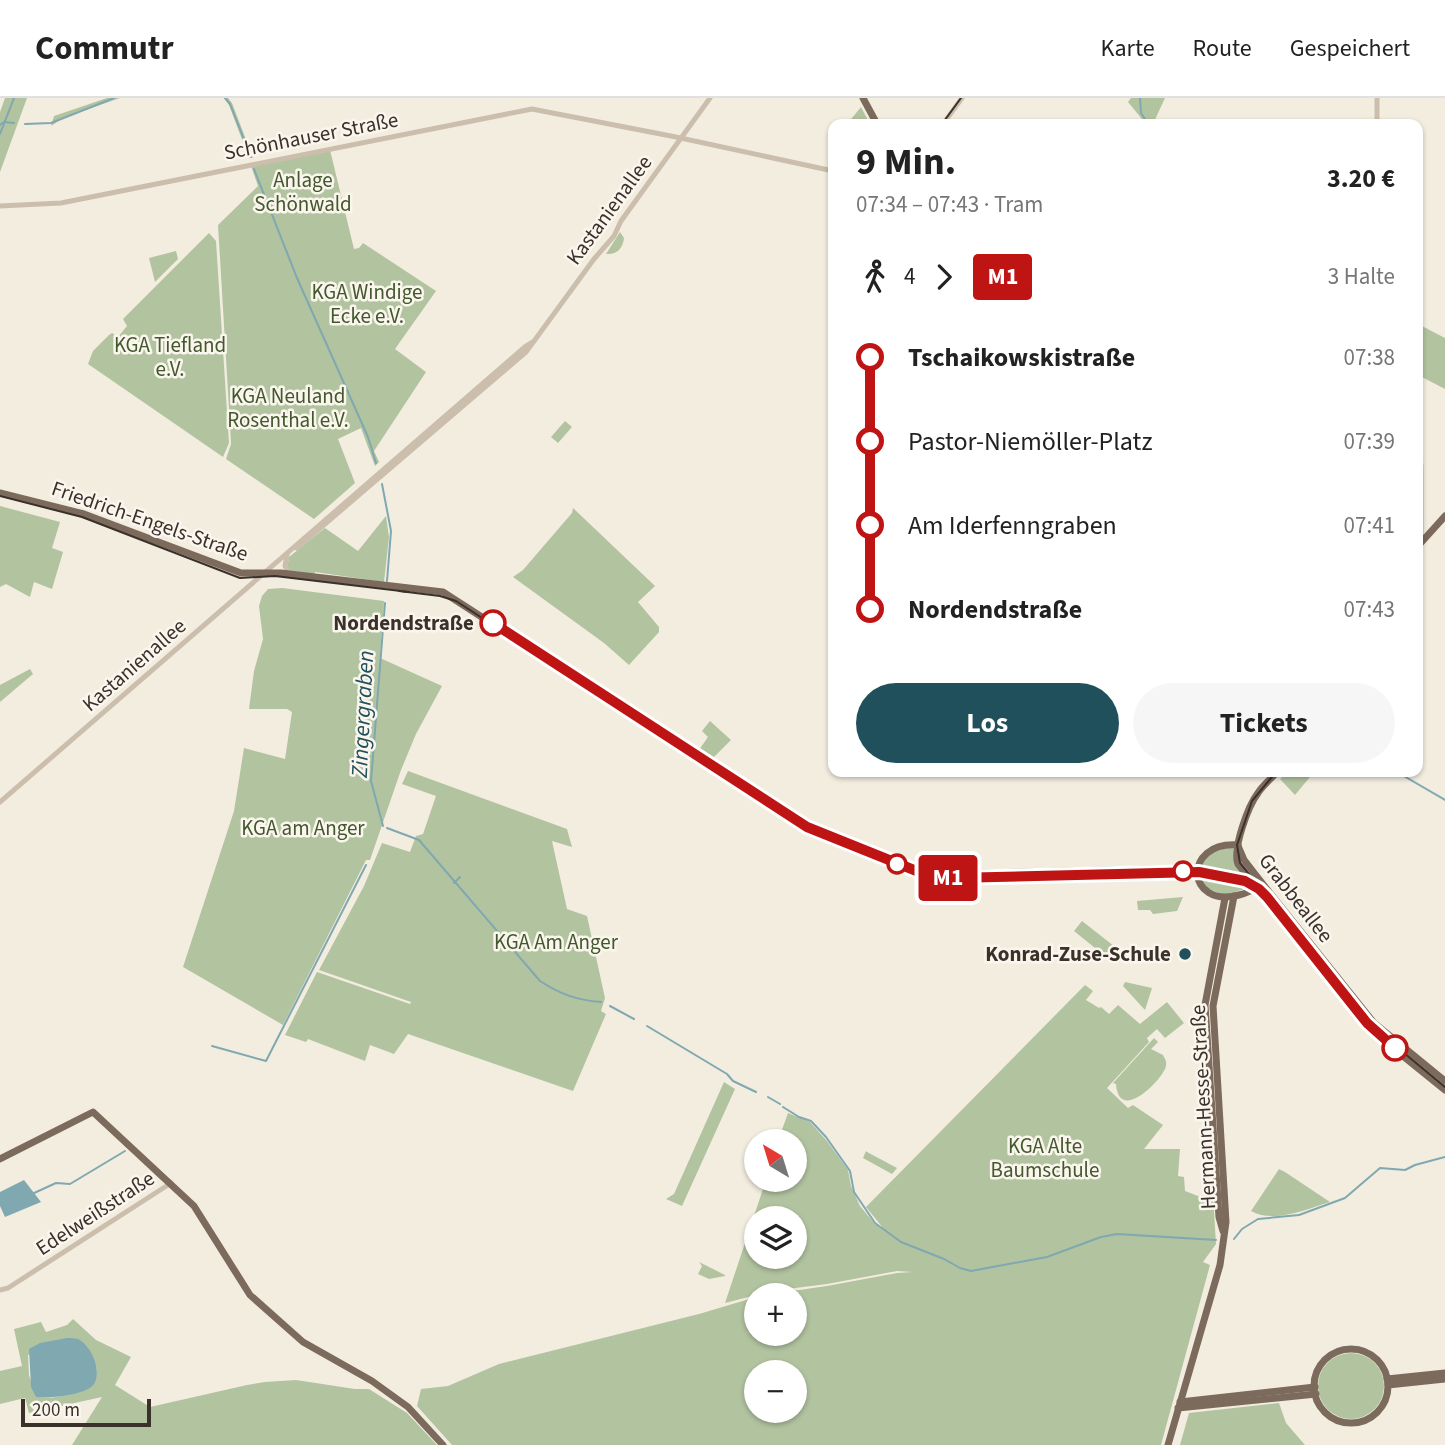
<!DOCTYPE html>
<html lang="de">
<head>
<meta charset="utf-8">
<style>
	:root { --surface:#fff; --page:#f6f6f6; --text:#222; --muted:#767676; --line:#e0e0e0; --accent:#20505c }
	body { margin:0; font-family:"Source Sans 3",sans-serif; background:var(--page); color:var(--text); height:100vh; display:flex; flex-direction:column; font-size:26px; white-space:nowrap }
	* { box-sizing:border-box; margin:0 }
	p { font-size:23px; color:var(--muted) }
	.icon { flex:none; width:38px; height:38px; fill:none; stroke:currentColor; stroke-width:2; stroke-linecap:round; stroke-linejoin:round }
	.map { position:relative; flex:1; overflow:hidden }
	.panel { position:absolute; left:828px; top:21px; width:595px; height:658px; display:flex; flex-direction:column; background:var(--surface); border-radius:14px; box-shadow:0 2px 5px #0004 }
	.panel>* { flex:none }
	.badge { padding:0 14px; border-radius:5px; font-size:24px; line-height:46px }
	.needle { width:46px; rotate:322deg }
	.fabs { position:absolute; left:744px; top:1031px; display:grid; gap:14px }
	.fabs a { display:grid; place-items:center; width:63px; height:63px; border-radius:50%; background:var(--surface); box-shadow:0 2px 5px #0004; font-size:35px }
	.scale { position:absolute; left:21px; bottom:18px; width:130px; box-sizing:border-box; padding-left:7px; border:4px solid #3a312b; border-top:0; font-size:19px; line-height:24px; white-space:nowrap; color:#3a312b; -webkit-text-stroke:5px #faf6ed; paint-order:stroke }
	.map>.badge { position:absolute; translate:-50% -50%; box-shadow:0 0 0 4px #fff }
	.legs { display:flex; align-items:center; gap:10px; height:77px; padding:0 28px; font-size:23px }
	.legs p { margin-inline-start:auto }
	.overview { display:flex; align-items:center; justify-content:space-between; height:119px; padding:0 28px }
	h1 { font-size:38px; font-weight:700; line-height:52px }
	.primary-button { display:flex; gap:14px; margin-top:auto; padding:14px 28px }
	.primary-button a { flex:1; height:80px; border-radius:42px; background:var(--accent); color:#fff; font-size:28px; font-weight:700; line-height:80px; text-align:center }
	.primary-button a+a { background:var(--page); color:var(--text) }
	ul { padding:0 28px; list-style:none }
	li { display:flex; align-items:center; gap:24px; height:84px; font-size:26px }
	li i { display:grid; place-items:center; width:10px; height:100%; margin:0 9px; background:currentColor }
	li i::after { content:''; width:18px; height:18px; margin:-9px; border:5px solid; border-radius:50%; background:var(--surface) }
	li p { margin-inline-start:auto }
	li:first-child i { background:linear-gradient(#0000 50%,currentColor 0) }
	li:last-child i { background:linear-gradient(currentColor 50%,#0000 0) }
	header { display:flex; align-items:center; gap:42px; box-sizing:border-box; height:98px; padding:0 35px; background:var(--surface); border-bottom:2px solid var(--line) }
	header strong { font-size:33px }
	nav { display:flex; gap:38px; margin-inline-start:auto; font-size:24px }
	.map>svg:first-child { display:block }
</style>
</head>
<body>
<header>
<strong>Commutr</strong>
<nav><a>Karte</a><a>Route</a><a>Gespeichert</a></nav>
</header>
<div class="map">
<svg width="1445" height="1347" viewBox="0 0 1445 1347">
	<rect width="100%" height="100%" fill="#f3ede0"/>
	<!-- green -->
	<g fill="#b2c3a0" fill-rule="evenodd">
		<path d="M5,0H27L0,74V14Z"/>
		<path d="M107,0H120L63,20L51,28L54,18Z"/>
		<path d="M224,0H228L232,5L253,60H249L229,7Z"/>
		<path d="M1131,0H1165L1153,26H1146L1128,4Z"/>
		<path d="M861,9L870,26H847Z"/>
		<path d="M330,52L354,151L359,150L363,145L436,193L395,251L426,274L374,353L379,364L375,368L361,330L338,341L355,385L314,421L226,361L231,346L230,327L218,127L258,88L251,68Z"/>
		<path d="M620,134L624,140C623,151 616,157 606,156Z"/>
		<path d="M209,135L216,143L229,345L223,359L88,266L93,253L109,237L112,235L118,239L127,228L123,221Z"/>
		<path d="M176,153L178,161L155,184L149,160Z"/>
		<path d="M1418,226L1445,240V291L1418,277Z"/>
		<path d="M565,323L572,329L558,345L551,339Z"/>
		<path d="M0,408L60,424L52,450L63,454L52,491L34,484L30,499L6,486L0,489Z"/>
		<path d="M573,410L655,488L638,504L659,529V534L629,567L604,545L513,479L523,472L572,415Z"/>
		<path d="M386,418L389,439L384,484L315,474V477L295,476L287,471L289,459L325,430L358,453Z"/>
		<path d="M282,490L384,503L380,560L442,588L416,636L401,672L370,762H366L283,927L183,869L234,713L244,650L285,661L292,614L287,611H249L254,573L263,541L259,508L262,498L268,491Z"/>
		<path d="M30,571L33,576L0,604V587Z"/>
		<path d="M710,623L731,642L712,661L699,652L708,639L702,633Z"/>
		<path d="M408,673L567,731L572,749L552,743L567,811L587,818L605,900L601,913L606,916L573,993L408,936L394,956L370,947L365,963L308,941L306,944L285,937L317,874L410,906L411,904L319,872L364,788L382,745L410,754L416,738L423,736L436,698L402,686Z"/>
		<path d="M1287,674H1303L1310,679L1295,697L1280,681Z"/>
		<path d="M1233,750V758L1251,789L1225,797L1206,790L1200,780L1201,766L1214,751Z"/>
		<path d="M1183,799L1177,813L1153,816L1150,812H1138L1137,803Z"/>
		<path d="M1082,823L1119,852L1110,862L1074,833Z"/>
		<path d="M1125,884L1152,890L1145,912L1123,888Z"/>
		<path d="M1085,887L1093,893L1086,902L1099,910L1101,909L1109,916L1118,907L1140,926L1167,904L1184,925L1165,940L1157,931L1147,940L1149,944L1107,990L1128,1010L1133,1007L1163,1027L1144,1051H1180L1178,1078L1184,1079L1185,1093L1198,1098L1213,1097L1216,1146L1203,1164L1210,1167L1161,1347H452L417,1308L421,1291L448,1288L499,1266L699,1216L756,1199V1236H794V1197H764L827,1188L897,1175L913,1174L897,1173L827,1186L772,1193L725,1205L766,1082H794V1043H778L788,1015L810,1024L827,1043L848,1072L851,1088L860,1108L875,1126L883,1130L866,1109ZM756,1120H794V1158H756ZM794,1274V1312H756V1274Z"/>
		<path d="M1154,940L1158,944L1151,951L1163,957C1165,961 1167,963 1166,968C1164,980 1119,1027 1116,986L1113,985Z"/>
		<path d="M724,984L735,991L682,1108L666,1101L674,1096Z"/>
		<path d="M866,1053L867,1054L897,1070L892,1076L863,1060Z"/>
		<path d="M1279,1071L1285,1074L1330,1104C1307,1111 1274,1126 1251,1113Z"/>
		<path d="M699,1164L725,1177V1178L709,1181L698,1176L702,1168Z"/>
		<path d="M73,1221L96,1242L131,1259L115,1287L150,1309L247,1287L265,1284L296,1282L355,1291H369L407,1315L437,1347H72L102,1299L29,1315L25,1300L0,1306V1273L22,1268L14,1231L41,1224L46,1234L67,1227ZM85,1246C102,1273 104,1287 70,1296C59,1299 48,1301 36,1299L29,1277L28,1257Z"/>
		<circle cx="1351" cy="1288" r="33"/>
		<path d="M1279,1305L1286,1325L1305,1347H1180L1189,1315Z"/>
	</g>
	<!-- water -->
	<g fill="#7fa8b1">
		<path d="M24,1082L41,1104L5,1119L0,1108V1094Z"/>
		<path d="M67,1240C70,1240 75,1240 78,1241C92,1247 105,1279 91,1289C81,1297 48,1301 36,1299L31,1289L29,1251L40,1245Z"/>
	</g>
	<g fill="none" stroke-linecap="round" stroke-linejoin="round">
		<!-- stream -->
		<g stroke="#7fa8b1" stroke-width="2">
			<path d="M225,0L230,6L251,59"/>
			<path d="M1140,0L1141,15L1148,26"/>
			<path d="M25,26L51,25L114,0"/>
			<path d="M0,27L4,24L14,25"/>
			<path d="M0,36L14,0"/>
			<path d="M254,71L297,180L368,339L376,365"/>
			<path d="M382,386L391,433L387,483"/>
			<path d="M1397,674L1445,702"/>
			<path d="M383,728L371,683L385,505"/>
			<path d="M387,730L419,742L540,883C560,896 576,902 601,904"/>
			<path d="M454,785L460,779"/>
			<path d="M610,908L634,921"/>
			<path d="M647,928L727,976L733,983L756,994"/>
			<path d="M212,948L266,963L366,767"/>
			<path d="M768,999L780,1006"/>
			<path d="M783,1009L799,1019L811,1023L826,1039L850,1073L854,1094L875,1125L901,1144L944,1161L960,1170L971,1173L1047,1159L1101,1139L1117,1136L1216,1142"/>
			<path d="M32,1096L56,1085L70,1086L125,1053"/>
			<path d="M1234,1141L1242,1131L1258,1121L1299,1117L1345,1100L1380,1070L1405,1072L1415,1067L1445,1059"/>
		</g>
		<!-- minor -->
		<g stroke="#ccbeac" stroke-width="5">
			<path d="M1377,0V26"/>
			<path d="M943,26L962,0"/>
			<path d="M0,108L61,105L532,11L676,39L833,73"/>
			<path d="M1418,350L1421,368V437L1424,440"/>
			<path d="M297,450L526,254L594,161L614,138L621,123L710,0"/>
			<path d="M287,457L285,468L291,477"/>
			<path d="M0,704L526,248L534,243"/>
			<path d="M0,1192L8,1190L171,1085"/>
		</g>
		<!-- major -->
		<g stroke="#7c6b5c" stroke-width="7">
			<path d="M863,0L877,26"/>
			<path d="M0,395L84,416L241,475H281L443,494L807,729L811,735L923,780L941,783L1197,778"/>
			<path d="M1418,448L1445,418"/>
			<path d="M1277,674C1271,681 1263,687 1258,695C1248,708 1232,752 1238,766L1372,933L1445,992"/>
			<path d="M807,729H815L919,771L943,776L1197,770"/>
			<path d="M1238,747C1182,743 1186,811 1239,797C1247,795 1252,793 1259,788"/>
			<path d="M1238,748L1244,762L1254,775L1374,925L1445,983"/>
			<path d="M0,1061L93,1014L194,1108L250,1197L303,1244L372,1283L408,1309L443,1347"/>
			<path d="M1223,1133L1219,1119L1205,907L1225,800"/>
			<circle cx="1351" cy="1288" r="37"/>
			<path d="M1387,1281L1445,1275"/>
			<path d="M1388,1287L1445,1281"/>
			<path d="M1180,1304L1315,1289"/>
			<path d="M1178,1310L1316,1296"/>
			<path d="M1168,1347L1220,1167L1226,1124L1213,908L1234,798"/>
		</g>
		<!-- tram -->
		<g stroke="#3a312b" stroke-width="2">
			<path d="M942,26L961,0"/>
			<path d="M0,398L82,419L240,480L275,478L409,494"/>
			<path d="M399,493L440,498L456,503L794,723L824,737L918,774L952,780L1195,773L1245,783L1257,789L1267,799"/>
			<path d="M1276,674L1252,703L1237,747L1240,765L1368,925L1445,989"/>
		</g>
	</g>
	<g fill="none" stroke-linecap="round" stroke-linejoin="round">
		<!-- line-1 casing -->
		<g stroke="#fff" stroke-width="16">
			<path id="line-1" d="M493,525L807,729L924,776L952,780L1199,774L1245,783L1259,791L1267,799L1367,925L1395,950"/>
		</g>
		<!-- line-1 -->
		<use href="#line-1" stroke="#be1414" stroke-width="10"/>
	</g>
	<!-- markers -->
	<g fill="#fff" stroke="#be1414" stroke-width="3.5">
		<circle cx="493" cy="525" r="12"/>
		<circle cx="897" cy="766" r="9"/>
		<circle cx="1183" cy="773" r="9"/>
		<circle cx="1395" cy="950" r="12"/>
	</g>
	<circle fill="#20505c" stroke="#faf6ed" stroke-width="2.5" cx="1185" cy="856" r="7"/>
	<g text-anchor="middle" stroke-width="5" stroke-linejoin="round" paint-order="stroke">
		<!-- street labels -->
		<g font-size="21" fill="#3a312b" stroke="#faf6ed">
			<text transform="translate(311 38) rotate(-11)" y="7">Schönhauser Straße</text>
			<text transform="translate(609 112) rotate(-54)" y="7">Kastanienallee</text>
			<text transform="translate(150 423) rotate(19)" y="7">Friedrich-Engels-Straße</text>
			<text transform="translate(134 567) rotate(-41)" y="7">Kastanienallee</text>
			<text transform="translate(1296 800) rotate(52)" y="7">Grabbeallee</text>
			<text transform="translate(1203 1009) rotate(-93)" y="7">Hermann-Hesse-Straße</text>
			<text transform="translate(95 1115) rotate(-33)" y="7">Edelweißstraße</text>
		</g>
		<!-- park labels -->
		<g font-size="21" fill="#43582e" stroke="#faf6ed">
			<text x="303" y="89">Anlage<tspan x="303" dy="24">Schönwald</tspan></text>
			<text x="367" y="201">KGA Windige<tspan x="367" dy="24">Ecke e.V.</tspan></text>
			<text x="170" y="254">KGA Tiefland<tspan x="170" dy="24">e.V.</tspan></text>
			<text x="288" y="305">KGA Neuland<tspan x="288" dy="24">Rosenthal e.V.</tspan></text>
			<text x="303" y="737">KGA am Anger</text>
			<text x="556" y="851">KGA Am Anger</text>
			<text x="1045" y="1055">KGA Alte<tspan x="1045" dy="24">Baumschule</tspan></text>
		</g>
		<!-- stop labels -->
		<g font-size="21" font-weight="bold" fill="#3a312b" stroke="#faf6ed" text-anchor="end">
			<text x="474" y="532">Nordendstraße</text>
		</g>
		<!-- poi labels -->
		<g font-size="21" font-weight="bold" fill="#3a312b" stroke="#faf6ed" text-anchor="end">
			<text x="1171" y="863">Konrad-Zuse-Schule</text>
		</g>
		<!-- water labels -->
		<g font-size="23" font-style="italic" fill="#20505c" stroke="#faf6ed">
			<text transform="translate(362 616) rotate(-87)" y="8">Zingergraben</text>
		</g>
	</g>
</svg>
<div class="fabs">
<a><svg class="needle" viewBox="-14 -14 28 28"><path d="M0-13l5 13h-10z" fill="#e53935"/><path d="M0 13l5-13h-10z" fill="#767676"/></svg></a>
<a><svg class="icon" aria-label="layers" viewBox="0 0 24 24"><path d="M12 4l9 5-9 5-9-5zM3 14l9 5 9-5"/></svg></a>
<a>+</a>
<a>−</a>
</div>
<div class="scale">200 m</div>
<b class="badge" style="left:948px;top:780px;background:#be1414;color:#fff">M1</b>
<section class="panel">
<div class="overview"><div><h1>9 Min.</h1><p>07:34 – 07:43 · Tram</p></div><b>3.20 €</b></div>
<div class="legs"><svg class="icon" aria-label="walk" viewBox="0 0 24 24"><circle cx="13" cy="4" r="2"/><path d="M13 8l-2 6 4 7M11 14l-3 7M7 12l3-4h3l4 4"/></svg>4<svg class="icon" aria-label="forward" viewBox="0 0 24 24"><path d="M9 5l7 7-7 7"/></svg><b class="badge" style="background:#be1414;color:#fff">M1</b><p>3 Halte</p></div>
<ul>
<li><i style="color:#be1414"></i><b>Tschaikowskistraße</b><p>07:38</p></li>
<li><i style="color:#be1414"></i><span>Pastor-Niemöller-Platz</span><p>07:39</p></li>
<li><i style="color:#be1414"></i><span>Am Iderfenngraben</span><p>07:41</p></li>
<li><i style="color:#be1414"></i><b>Nordendstraße</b><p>07:43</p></li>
</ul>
<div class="primary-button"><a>Los</a><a>Tickets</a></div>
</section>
</div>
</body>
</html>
